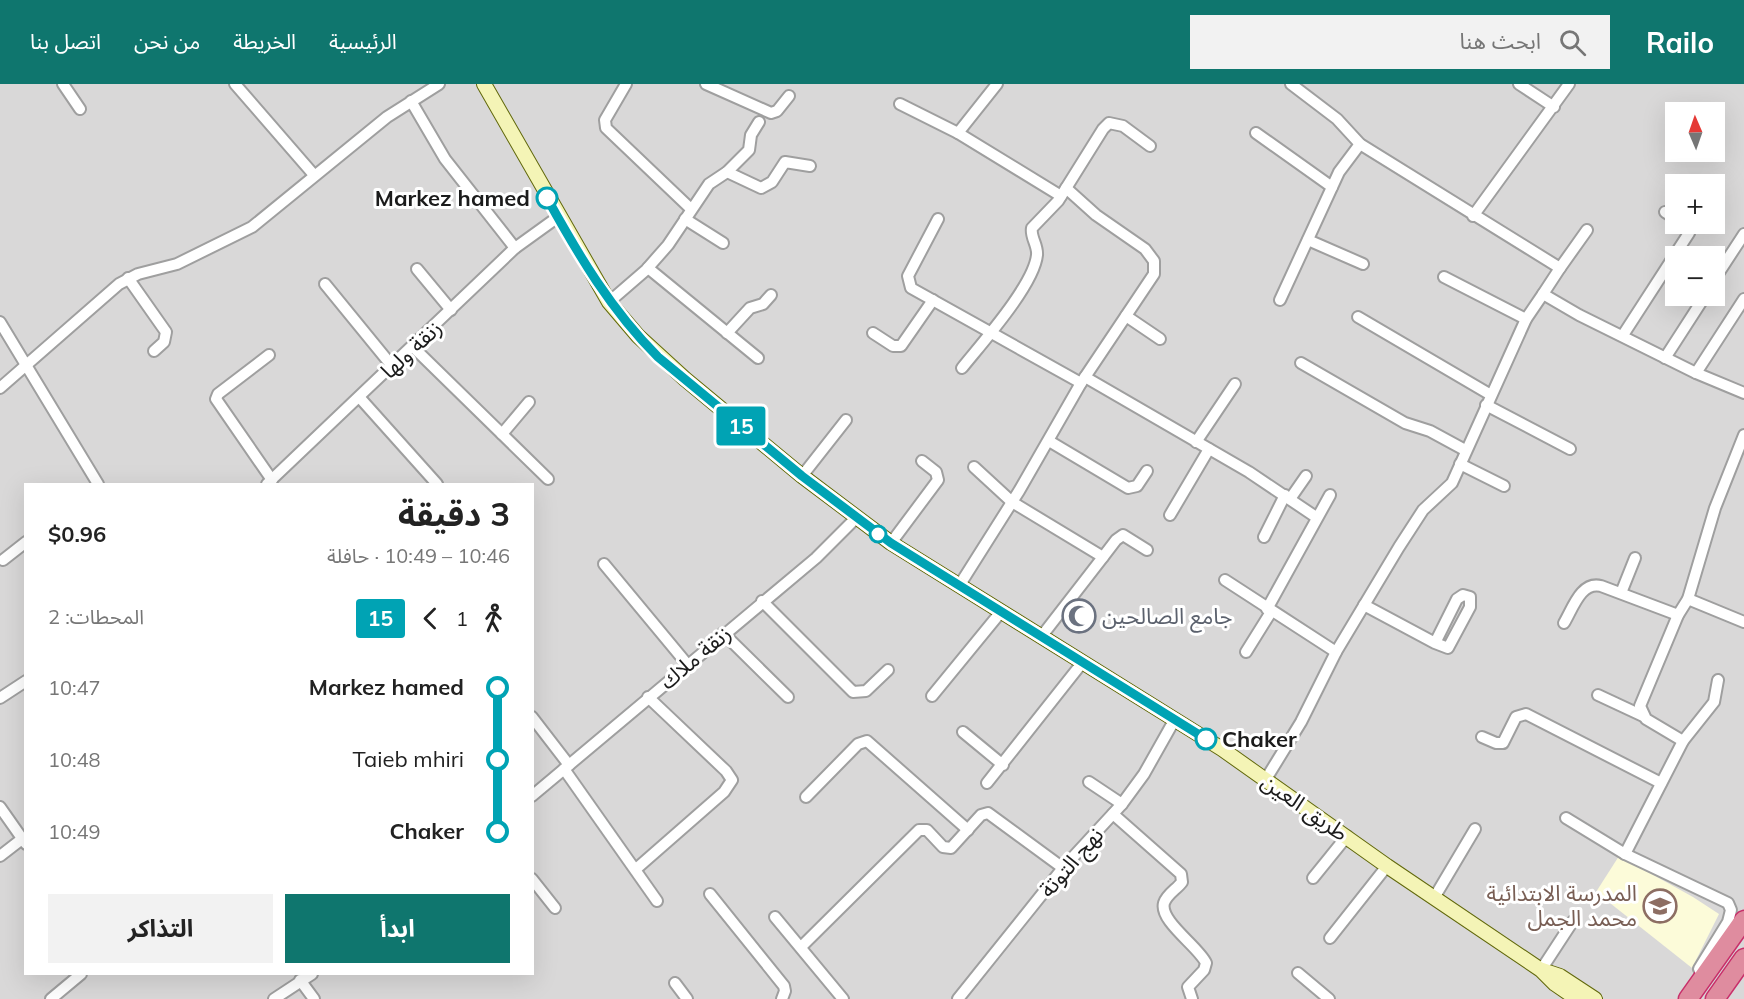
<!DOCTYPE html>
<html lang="ar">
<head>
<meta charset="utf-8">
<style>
	:root { --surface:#fff; --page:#f2f2f2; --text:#222; --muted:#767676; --accent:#0f766e }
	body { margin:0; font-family:Mulish,"Noto Sans Arabic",sans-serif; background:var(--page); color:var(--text); direction:rtl; height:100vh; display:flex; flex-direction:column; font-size:22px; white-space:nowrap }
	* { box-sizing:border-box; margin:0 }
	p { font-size:20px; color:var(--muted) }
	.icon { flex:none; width:33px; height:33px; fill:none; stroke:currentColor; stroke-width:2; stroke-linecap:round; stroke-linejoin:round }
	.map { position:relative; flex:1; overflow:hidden; direction:ltr }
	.drawer { position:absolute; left:24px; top:399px; width:510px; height:492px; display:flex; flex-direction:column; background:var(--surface); border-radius:0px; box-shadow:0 6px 24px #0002; direction:rtl }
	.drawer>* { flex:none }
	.badge { padding:0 12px; border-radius:4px; font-size:21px; line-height:39px }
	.needle { width:39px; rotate:358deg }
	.tools { position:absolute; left:1665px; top:18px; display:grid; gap:12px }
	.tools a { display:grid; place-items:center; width:60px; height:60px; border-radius:0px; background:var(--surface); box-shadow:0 6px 24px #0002; font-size:30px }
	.map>.badge { position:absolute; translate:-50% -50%; box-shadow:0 0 0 3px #fff }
	.legs { display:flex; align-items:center; gap:9px; height:66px; padding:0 24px; font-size:20px }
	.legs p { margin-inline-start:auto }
	.summary { display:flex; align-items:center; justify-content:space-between; height:102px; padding:0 24px }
	h1 { font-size:33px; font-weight:700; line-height:45px }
	.primary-button { display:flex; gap:12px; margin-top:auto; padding:12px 24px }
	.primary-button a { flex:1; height:69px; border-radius:0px; background:var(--accent); color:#fff; font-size:24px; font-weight:700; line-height:69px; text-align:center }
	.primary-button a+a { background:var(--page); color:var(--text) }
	ul { padding:0 24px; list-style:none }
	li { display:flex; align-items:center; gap:21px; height:72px; font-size:22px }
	li i { display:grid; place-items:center; width:9px; height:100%; margin:0 8px; background:currentColor }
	li i::after { content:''; width:15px; height:15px; margin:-8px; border:4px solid; border-radius:50%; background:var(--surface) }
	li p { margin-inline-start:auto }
	li:first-child i { background:linear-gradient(#0000 50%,currentColor 0) }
	li:last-child i { background:linear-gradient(currentColor 50%,#0000 0) }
	header { display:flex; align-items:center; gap:36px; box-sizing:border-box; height:84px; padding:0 30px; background:var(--accent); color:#fff }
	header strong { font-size:28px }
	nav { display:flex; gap:33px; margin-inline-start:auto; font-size:21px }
	.search { width:420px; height:54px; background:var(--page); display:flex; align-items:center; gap:15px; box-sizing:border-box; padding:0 21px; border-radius:0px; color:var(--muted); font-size:22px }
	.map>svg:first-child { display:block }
</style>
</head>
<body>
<header>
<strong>Railo</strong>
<div class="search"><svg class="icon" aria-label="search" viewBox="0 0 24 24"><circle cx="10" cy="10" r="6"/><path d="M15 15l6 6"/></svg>ابحث هنا</div>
<nav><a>الرئيسية</a><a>الخريطة</a><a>من نحن</a><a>اتصل بنا</a></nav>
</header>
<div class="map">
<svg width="1744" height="915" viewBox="0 0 1744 915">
	<rect width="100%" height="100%" fill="#ece7e1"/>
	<!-- residential -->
	<path fill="#d9d8d8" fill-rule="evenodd" d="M0,0H1744V915H0ZM1676,28H1714V68H1676ZM1676,100H1714V140H1676ZM1676,172H1714V212H1676ZM26,400H532V890H26Z"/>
	<!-- education -->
	<path fill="#fcfbd9" d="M1619,772L1693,813L1719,830L1692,884L1596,808Z"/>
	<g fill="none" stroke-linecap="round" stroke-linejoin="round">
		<!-- street casing -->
		<g stroke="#9f9f9f" stroke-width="14">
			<g id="street">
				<path d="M63,0L80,25"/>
				<path d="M235,0L314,91"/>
				<path d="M626,0L605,36L606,44L691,125"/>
				<path d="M706,0L771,29L777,27L789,12"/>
				<path d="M1291,0L1337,35L1360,60L1560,184L1543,210"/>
				<path d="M1519,0L1554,23"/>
				<path d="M411,17L445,75L515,164"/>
				<path d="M900,20L958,49L1061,112"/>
				<path d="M958,49L997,0"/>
				<path d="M1256,49L1332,103"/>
				<path d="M727,88L761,104L772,98L785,78L810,82"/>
				<path d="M1665,128L1676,135"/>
				<path d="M1473,132L1569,0"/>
				<path d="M685,135L723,159"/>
				<path d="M938,135L908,192L911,204L1081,299"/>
				<path d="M1308,156L1363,180"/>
				<path d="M648,184L758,274"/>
				<path d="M1560,184L1587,146"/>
				<path d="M417,185L451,226"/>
				<path d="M1444,193L1526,235"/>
				<path d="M128,194L166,248L164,258L154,267"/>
				<path d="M1714,196L1744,150"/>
				<path d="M325,200L392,282"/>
				<path d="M1280,216L1339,88L1360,60"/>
				<path d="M609,218L646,186L668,161L709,100L727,88L749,66L751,51L759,38"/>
				<path d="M1126,232L1160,255"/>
				<path d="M1358,233L1491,311"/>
				<path d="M0,238L98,400"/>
				<path d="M727,249L750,224L763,220L771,211"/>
				<path d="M873,249L893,262H901L933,216"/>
				<path d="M1623,251L1689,149L1682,140"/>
				<path d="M413,263L548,395"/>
				<path d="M269,271L218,310L216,315L272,396"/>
				<path d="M1665,274L1705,212"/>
				<path d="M1301,279L1405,339L1430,347L1465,366"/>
				<path d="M962,284C982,259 1034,201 1037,171C1038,161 1030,153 1032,144L1058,117L1103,45L1109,39L1123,42L1150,62"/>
				<path d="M1696,289L1744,215"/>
				<path d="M1085,293L1249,388L1316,433"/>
				<path d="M0,304L119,200L138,190L177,180L252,143L387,33L439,0"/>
				<path d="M360,314L437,400"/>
				<path d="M1486,321L1570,365"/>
				<path d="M502,350L529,318"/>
				<path d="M1049,357L1128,404L1137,402L1147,387"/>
				<path d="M1196,358L1235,300"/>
				<path d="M1460,380L1504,402"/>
				<path d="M974,383L1012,418L1103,473L1116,456L1123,451L1147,466"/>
				<path d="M802,392L846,336"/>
				<path d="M267,400L515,164L558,133"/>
				<path d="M1290,415L1306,392"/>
				<path d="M1170,431L1209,365"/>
				<path d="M1264,453L1285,411"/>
				<path d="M891,459L938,396L936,388L922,377"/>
				<path d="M3,476L26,458"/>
				<path d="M604,480L687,580"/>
				<path d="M1225,496L1336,568"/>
				<path d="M959,502L1019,407L1081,299L1154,190V177L1145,165L1096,131L1066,104"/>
				<path d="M1621,509L1635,474"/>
				<path d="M1688,515L1744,538"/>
				<path d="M762,517L853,608L866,607L888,586"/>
				<path d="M1364,521L1435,559L1448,564L1470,523V513L1463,511L1457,515L1435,559"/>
				<path d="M1267,525L1330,411"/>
				<path d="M1564,539C1573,524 1581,497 1601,502L1678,531"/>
				<path d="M723,549L788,613"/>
				<path d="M1041,553L1103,473"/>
				<path d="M1246,568L1271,528"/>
				<path d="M1598,611L1643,632"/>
				<path d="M932,612L1000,529"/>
				<path d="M0,614L26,597"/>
				<path d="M532,633L569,681"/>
				<path d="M963,648L1003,681"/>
				<path d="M1482,653L1496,659H1503L1516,633L1526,630L1661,699"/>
				<path d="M1683,657L1646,635L1640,622L1678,531L1688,515L1715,424L1744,351"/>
				<path d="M564,685L657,817"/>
				<path d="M1266,695L1301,638L1336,568L1399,463L1423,426L1452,399L1526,235L1543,210L1579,231L1696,289L1744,309"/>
				<path d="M1089,698L1122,720"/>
				<path d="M987,699L1082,579"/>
				<path d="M532,712L816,474L856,434"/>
				<path d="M806,713L858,660L867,657L968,746"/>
				<path d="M0,723L26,760"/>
				<path d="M1113,730L1181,790L1182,798C1177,805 1167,810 1164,819C1159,837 1199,863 1206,879L1204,886L1188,903L1192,915"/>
				<path d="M1566,734L1625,770L1728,819L1731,826L1728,838L1699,885L1704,892"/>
				<path d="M1625,770L1683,657L1714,618L1718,596"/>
				<path d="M0,772L22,755"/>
				<path d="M636,785L724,708L732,696L726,687L648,613"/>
				<path d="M1313,794L1347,752"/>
				<path d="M532,795L555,824"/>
				<path d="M710,810L784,902L785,907L782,915"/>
				<path d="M1434,814L1475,745"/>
				<path d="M775,833L843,915"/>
				<path d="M1330,854L1387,782"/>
				<path d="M801,863L919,746H927L943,763L951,764L981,731L988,729L1063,784"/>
				<path d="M1541,886L1573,837"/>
				<path d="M1298,889L1329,915"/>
				<path d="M300,896L314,915"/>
				<path d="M675,899L687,915"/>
				<path d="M51,915L81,890"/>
				<path d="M274,915L312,890"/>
				<path d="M958,915L1063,784L1122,720L1144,690L1175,635"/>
			</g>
		</g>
		<!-- secondary casing -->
		<g stroke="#61680b" stroke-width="16">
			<g id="secondary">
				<path d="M484,0L609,218L638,252L685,295L802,392L891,459L1222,665L1387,782L1541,886L1555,900L1577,915"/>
				<path d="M1542,886L1560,892L1595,915"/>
			</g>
		</g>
		<!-- highway casing -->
		<g stroke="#c82f6a" stroke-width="21">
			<g id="highway">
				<path d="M1688,915L1744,836"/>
				<path d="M1715,915L1744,874"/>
			</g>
		</g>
		<!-- street -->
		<use href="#street" stroke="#fff" stroke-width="10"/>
		<!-- secondary -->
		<use href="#secondary" stroke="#f4f4b6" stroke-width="14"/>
		<!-- highway -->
		<use href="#highway" stroke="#df8c9f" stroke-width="18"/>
	</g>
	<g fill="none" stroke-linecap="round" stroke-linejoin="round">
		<!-- line-1 casing -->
		<g stroke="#fff" stroke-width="14">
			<path id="line-1" d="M547,114C579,172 611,226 658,273L802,392L891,459L1206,655"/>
		</g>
		<!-- line-1 -->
		<use href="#line-1" stroke="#00a3b4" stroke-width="9"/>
	</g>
	<!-- icons -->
	<defs>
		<g id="mosque-ring" transform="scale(1.725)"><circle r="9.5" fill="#fff" stroke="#6b7280" stroke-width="1.5"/><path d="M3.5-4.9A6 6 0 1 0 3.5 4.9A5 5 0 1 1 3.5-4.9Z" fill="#6b7280"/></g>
		<g id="school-ring" transform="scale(1.725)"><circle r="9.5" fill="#fff" stroke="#8d6e63" stroke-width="1.5"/><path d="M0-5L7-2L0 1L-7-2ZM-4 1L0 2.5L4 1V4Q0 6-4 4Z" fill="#8d6e63"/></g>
	</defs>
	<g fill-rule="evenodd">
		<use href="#mosque-ring" x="1079" y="532"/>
		<use href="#school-ring" x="1660" y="822"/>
	</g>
	<!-- markers -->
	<g fill="#fff" stroke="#00a3b4" stroke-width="3">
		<circle cx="547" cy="114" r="10"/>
		<circle cx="878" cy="450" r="8"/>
		<circle cx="1206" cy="655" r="10"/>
	</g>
	<g text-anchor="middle" stroke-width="6" stroke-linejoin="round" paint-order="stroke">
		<!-- stop labels -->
		<g font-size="22" font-weight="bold" fill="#1b1b1b" stroke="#fff" text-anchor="end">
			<text x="530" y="122">Markez hamed</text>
			<text x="1222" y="663" text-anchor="start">Chaker</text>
		</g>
		<!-- street labels -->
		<g font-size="22" fill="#1b1b1b" stroke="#fff">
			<text transform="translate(411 265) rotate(-43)" y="8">زنقة ولها</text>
			<text transform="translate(695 573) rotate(-40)" y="8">زنقة ملاك</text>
			<text transform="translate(1305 723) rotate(35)" y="8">طريق العين</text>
			<text transform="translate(1071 778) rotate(-49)" y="8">نهج التوتة</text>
		</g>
		<!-- worship labels -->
		<g font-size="22" fill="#5b616d" stroke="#fff" text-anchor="start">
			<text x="1102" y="540">جامع الصالحين</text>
		</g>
		<!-- education labels -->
		<g font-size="22" fill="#785e54" stroke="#fff" text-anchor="end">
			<text x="1637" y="817">المدرسة الابتدائية<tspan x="1637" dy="25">محمد الجمل</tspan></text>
		</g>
	</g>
</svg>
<div class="tools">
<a><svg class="needle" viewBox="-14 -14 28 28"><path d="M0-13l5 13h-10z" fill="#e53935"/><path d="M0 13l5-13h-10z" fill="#767676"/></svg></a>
<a>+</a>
<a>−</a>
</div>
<b class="badge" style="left:741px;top:342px;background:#00a3b4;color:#fff">15</b>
<section class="drawer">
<div class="summary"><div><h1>3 دقيقة</h1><p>10:46 – 10:49 · حافلة</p></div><b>$0.96</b></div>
<div class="legs"><svg class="icon" aria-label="walk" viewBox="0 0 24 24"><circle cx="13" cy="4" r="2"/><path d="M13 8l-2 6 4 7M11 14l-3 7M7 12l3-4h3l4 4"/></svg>1<svg class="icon" aria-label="back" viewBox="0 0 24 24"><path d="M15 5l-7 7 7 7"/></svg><b class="badge" style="background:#00a3b4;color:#fff">15</b><p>المحطات: 2</p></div>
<ul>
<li><i style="color:#00a3b4"></i><b>Markez hamed</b><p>10:47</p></li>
<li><i style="color:#00a3b4"></i><span>Taieb mhiri</span><p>10:48</p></li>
<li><i style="color:#00a3b4"></i><b>Chaker</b><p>10:49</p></li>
</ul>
<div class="primary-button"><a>ابدأ</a><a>التذاكر</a></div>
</section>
</div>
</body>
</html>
